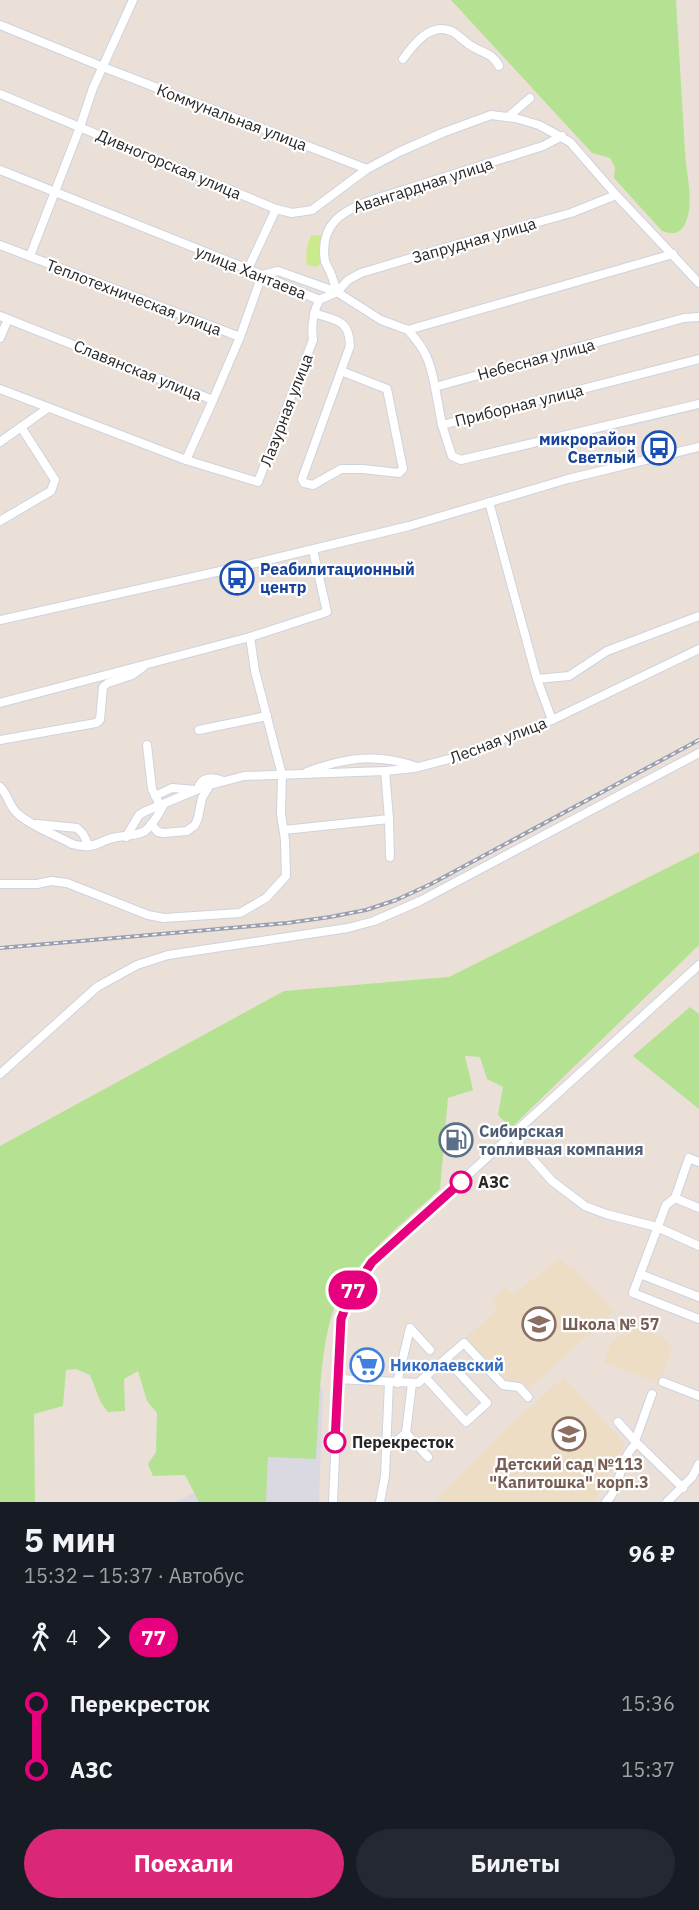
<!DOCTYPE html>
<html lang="ru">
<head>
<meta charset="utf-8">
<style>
	:root { --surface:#171b24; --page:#242831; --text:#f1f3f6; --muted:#9ea1a6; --accent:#db2777 }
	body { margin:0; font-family:"IBM Plex Sans",sans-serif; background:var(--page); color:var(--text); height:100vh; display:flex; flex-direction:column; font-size:22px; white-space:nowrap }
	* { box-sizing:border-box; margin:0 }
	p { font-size:20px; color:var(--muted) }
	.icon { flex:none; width:33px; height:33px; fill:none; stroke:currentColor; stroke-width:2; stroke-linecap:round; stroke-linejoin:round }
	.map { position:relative; height:1502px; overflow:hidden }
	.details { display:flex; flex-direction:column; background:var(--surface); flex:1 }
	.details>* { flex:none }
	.badge { padding:0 12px; border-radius:20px; font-size:21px; line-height:39px }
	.map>.badge { position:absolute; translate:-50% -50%; box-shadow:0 0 0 3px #fff }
	.legs { display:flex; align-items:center; gap:9px; height:66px; padding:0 24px; font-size:20px }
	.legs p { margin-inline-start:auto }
	.head { display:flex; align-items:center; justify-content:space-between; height:102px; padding:0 24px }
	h1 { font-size:33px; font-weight:700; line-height:45px }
	.action { display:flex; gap:12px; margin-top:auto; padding:12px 24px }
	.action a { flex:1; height:69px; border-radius:36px; background:var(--accent); color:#fff; font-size:24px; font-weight:700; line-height:69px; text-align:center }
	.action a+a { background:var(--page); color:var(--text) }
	ul { padding:0 24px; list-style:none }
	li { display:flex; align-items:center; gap:21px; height:66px; font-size:22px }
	li i { display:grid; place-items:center; width:9px; height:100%; margin:0 8px; background:currentColor }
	li i::after { content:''; width:15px; height:15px; margin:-8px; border:4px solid; border-radius:50%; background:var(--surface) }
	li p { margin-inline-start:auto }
	li:first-child i { background:linear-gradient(#0000 50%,currentColor 0) }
	li:last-child i { background:linear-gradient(currentColor 50%,#0000 0) }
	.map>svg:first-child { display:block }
</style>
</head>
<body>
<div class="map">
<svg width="699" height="1502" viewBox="0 0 699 1502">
	<rect width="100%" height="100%" fill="#eae0d7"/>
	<!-- industrial -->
	<path fill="#dad9e2" d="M306,1346L323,1393L319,1502H174L213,1485Z"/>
	<!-- education -->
	<g fill="#edddc5">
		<path d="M560,1258L569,1268L572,1266L614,1311L529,1389L522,1382L514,1383L507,1381L465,1338L498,1309L491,1301L506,1287L513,1295Z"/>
		<path d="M630,1325L669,1340L667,1345L673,1347L659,1383L603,1362L611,1344Z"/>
		<path d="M564,1377L625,1445L594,1502H439L437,1500L512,1423Z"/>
	</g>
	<!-- green -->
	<g fill="#b4e292">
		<path d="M451,0H676C679,51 682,101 685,152C686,174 695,203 685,224C680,235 671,234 662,231L614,178L615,167L610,158L592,153Z"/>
		<path d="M699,852V945L511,1128L498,1115L503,1087L487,1079L480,1057L465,1056L473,1090L448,1098L440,1189C408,1219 371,1247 346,1284C318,1324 320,1410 316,1459L268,1457L266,1502H199L185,1475L153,1476L148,1464L156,1452L157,1413L147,1401L138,1371L124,1379L125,1411L108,1412L101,1403L90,1375L76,1369L66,1370L63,1406L34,1414L35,1502H0V1146L284,991L449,977Z"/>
		<path d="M690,1007L699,1014V1109L633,1056Z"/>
	</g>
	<!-- pitch -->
	<path fill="#cbea8d" d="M312,235L321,236L324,239L320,264L317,267L307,265C305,257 307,241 312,235Z"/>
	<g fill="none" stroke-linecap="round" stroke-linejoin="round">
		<!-- minor casing -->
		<g stroke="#cdd2e1" stroke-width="10">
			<g id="minor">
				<path d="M0,25L103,67L367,169L312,210L292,213L276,209"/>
				<path d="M403,59C413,45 430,22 451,31C458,34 463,41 470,45C482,54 491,51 499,66"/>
				<path d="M0,94L276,209L248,269"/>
				<path d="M508,117L530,98"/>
				<path d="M367,169L399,152L442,133L491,115L515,118L539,125L570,142L616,195L699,283"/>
				<path d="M0,170L248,269L319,300L337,292L348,280L361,273L458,244L571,213L616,195"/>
				<path d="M0,245L240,337L262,275"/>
				<path d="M30,256L80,127L93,88L133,0"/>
				<path d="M262,275L278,271L337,292L381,320L408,330L673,254"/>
				<path d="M337,292C335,286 333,279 331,274C329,269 326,265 325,261C319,224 342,211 372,200L543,146L562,136"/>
				<path d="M314,313C336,321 349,318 350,346L302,479L304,483L313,485L341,469H363L399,473L403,469L387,389L341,371"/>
				<path d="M0,316L213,400L240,337"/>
				<path d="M408,330C426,350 430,361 435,387L684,318L699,317"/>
				<path d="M0,338L8,319"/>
				<path d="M699,359L442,425L452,456L461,460L699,404"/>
				<path d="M435,387L442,425"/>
				<path d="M0,389L186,460L213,400"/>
				<path d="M0,442L48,408"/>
				<path d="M186,460L258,482L313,340C311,325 313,314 319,300"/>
				<path d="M489,502L537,679L552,720"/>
				<path d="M0,521L51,491L55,480L21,427"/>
				<path d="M0,620L243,566L409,526L568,479L699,447"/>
				<path d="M537,679L569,676L607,651L699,616"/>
				<path d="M0,703L250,637L327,612L313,550"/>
				<path d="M199,730L267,716"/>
				<path d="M0,740L96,723L100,720L103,687L108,683L132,675L143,667"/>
				<path d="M147,745L152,789L160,805"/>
				<path d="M385,771L389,819L390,857"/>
				<path d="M307,772C346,757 378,753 418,767"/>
				<path d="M0,787C9,795 8,806 18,814C31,826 56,835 72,844C94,851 99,840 117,837C127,835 137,836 145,831C154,824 159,813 164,804"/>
				<path d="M198,789C201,776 212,777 223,781"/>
				<path d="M155,796L172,788L196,790"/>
				<path d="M37,824L77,828L83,834L89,846"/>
				<path d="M151,824L158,832L164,833L187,831L195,825L198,818L202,798L210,785"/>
				<path d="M284,830L389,819"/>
				<path d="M126,837L139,815L146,811L206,786L244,776L385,771L415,768L460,756L552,720L699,649"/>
				<path d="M0,884H37L51,881L67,883L148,915L164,918L240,913L266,898L286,876L285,840L281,814L282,775L255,671L250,637"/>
				<path d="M0,1074L97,987L137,965L168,955L348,928L374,921L420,901L699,753"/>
				<path d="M512,1136L552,1181L585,1206L606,1214L657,1227L699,1246"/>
				<path d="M699,1162L689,1158L675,1198L666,1205L633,1293L699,1319"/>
				<path d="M675,1198L699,1208"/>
				<path d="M640,1274L699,1297"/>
				<path d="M425,1377L466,1422L487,1403L446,1359"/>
				<path d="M337,1379L418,1383L464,1343L503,1385L519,1387L528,1397"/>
				<path d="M663,1382L699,1396"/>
				<path d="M397,1383L410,1328L430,1350"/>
				<path d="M412,1383L406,1433L428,1457"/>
				<path d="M618,1422L636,1442"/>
				<path d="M635,1441L652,1394"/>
				<path d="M387,1449L406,1433"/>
				<path d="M333,1502L341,1319L351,1293L372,1262L699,965"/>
				<path d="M380,1502L385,1476L389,1382"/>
				<path d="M606,1502C622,1487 618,1459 637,1443L683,1488"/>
				<path d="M667,1502L692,1477L699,1464"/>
			</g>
		</g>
		<!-- minor -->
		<use href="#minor" stroke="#fff" stroke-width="8"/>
		<!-- rail casing -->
		<g stroke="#9aa0b2" stroke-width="4">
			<path id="rail" d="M0,948L287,923L330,917L366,910L396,900L431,884L699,740"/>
		</g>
		<!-- rail -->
		<use href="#rail" stroke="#fff" stroke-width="1.5" stroke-dasharray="4.5" stroke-linecap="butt"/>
	</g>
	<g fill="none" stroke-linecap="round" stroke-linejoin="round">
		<!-- line-1 casing -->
		<g stroke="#fff" stroke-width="14">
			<path id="line-1" d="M335,1442L341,1319L351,1293L372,1262L461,1182"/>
		</g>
		<!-- line-1 -->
		<use href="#line-1" stroke="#e6007e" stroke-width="9"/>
	</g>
	<!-- icons -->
	<defs>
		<g id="bus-ring" transform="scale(1.725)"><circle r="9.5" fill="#fff" stroke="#1a4fb4" stroke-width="1.5"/><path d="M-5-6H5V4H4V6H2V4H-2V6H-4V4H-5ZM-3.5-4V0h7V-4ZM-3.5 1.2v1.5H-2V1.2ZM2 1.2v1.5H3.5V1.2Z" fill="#1a4fb4"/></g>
		<g id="fuel-ring" transform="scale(1.725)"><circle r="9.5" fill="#fff" stroke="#5c6f8a" stroke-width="1.5"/><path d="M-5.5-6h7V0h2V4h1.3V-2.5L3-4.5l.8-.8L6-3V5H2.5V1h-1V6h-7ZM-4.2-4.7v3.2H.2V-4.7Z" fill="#5c6f8a"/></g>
		<g id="school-ring" transform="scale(1.725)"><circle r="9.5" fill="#fff" stroke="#8d6e63" stroke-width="1.5"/><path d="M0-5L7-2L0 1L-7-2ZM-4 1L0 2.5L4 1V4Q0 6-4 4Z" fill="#8d6e63"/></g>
		<g id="supermarket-ring" transform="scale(1.725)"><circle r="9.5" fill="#fff" stroke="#3f7fe0" stroke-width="1.5"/><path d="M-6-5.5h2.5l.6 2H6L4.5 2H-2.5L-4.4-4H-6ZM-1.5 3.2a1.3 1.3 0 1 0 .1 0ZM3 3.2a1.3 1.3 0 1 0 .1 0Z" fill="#3f7fe0"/></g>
	</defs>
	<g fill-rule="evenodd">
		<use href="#bus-ring" x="659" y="448"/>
		<use href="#bus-ring" x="237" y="578"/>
		<use href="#fuel-ring" x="456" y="1140"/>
		<use href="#school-ring" x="539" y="1324"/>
		<use href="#supermarket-ring" x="367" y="1365"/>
		<use href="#school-ring" x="569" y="1434"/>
	</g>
	<!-- markers -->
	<g fill="#fff" stroke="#e6007e" stroke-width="3">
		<circle cx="461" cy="1182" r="10"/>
		<circle cx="335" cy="1442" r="10"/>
	</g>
	<g text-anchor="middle" stroke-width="4.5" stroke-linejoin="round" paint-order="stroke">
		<!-- street labels -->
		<g font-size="16" fill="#272727" stroke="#fff">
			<text transform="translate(232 117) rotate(21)" y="6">Коммунальная улица</text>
			<text transform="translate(169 164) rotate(23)" y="6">Дивногорская улица</text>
			<text transform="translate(423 185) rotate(-18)" y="6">Авангардная улица</text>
			<text transform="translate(474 240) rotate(-16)" y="6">Запрудная улица</text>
			<text transform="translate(251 272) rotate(22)" y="6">улица Хантаева</text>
			<text transform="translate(134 297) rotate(21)" y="6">Теплотехническая улица</text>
			<text transform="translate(536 359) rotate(-15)" y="6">Небесная улица</text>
			<text transform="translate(138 370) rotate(22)" y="6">Славянская улица</text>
			<text transform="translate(519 405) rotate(-14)" y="6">Приборная улица</text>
			<text transform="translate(286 410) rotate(-69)" y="6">Лазурная улица</text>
			<text transform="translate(498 740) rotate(-21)" y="6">Лесная улица</text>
		</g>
		<!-- transit labels -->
		<g font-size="16" font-weight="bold" fill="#164399" stroke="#fff" text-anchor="end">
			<text x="636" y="445">микрорайон<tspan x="636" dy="18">Светлый</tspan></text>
			<text x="260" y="575" text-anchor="start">Реабилитационный<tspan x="260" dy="18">центр</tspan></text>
		</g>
		<!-- service labels -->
		<g font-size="16" font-weight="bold" fill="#4e5e75" stroke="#fff" text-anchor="start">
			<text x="479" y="1137">Сибирская<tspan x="479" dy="18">топливная компания</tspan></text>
		</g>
		<!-- stop labels -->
		<g font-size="16" font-weight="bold" fill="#272727" stroke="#fff" text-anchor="start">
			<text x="478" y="1188">АЗС</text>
			<text x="352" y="1448">Перекресток</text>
		</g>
		<!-- education labels -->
		<g font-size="16" font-weight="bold" fill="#785e54" stroke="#fff" text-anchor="start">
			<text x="562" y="1330">Школа № 57</text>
			<text x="569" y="1470" text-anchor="middle">Детский сад №113<tspan x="569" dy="18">"Капитошка" корп.3</tspan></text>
		</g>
		<!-- shop labels -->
		<g font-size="16" font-weight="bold" fill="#366cbe" stroke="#fff" text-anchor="start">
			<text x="390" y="1371">Николаевский</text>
		</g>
	</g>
</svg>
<b class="badge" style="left:353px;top:1290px;background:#e6007e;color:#fff">77</b>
</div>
<section class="details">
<div class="head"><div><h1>5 мин</h1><p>15:32 – 15:37 · Автобус</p></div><b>96 ₽</b></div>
<div class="legs"><svg class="icon" aria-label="walk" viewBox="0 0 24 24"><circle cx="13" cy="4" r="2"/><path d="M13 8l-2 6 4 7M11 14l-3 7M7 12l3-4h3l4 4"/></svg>4<svg class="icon" aria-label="forward" viewBox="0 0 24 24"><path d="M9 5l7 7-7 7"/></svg><b class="badge" style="background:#e6007e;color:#fff">77</b></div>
<ul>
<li><i style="color:#e6007e"></i><b>Перекресток</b><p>15:36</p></li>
<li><i style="color:#e6007e"></i><b>АЗС</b><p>15:37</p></li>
</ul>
<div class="action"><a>Поехали</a><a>Билеты</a></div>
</section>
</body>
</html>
